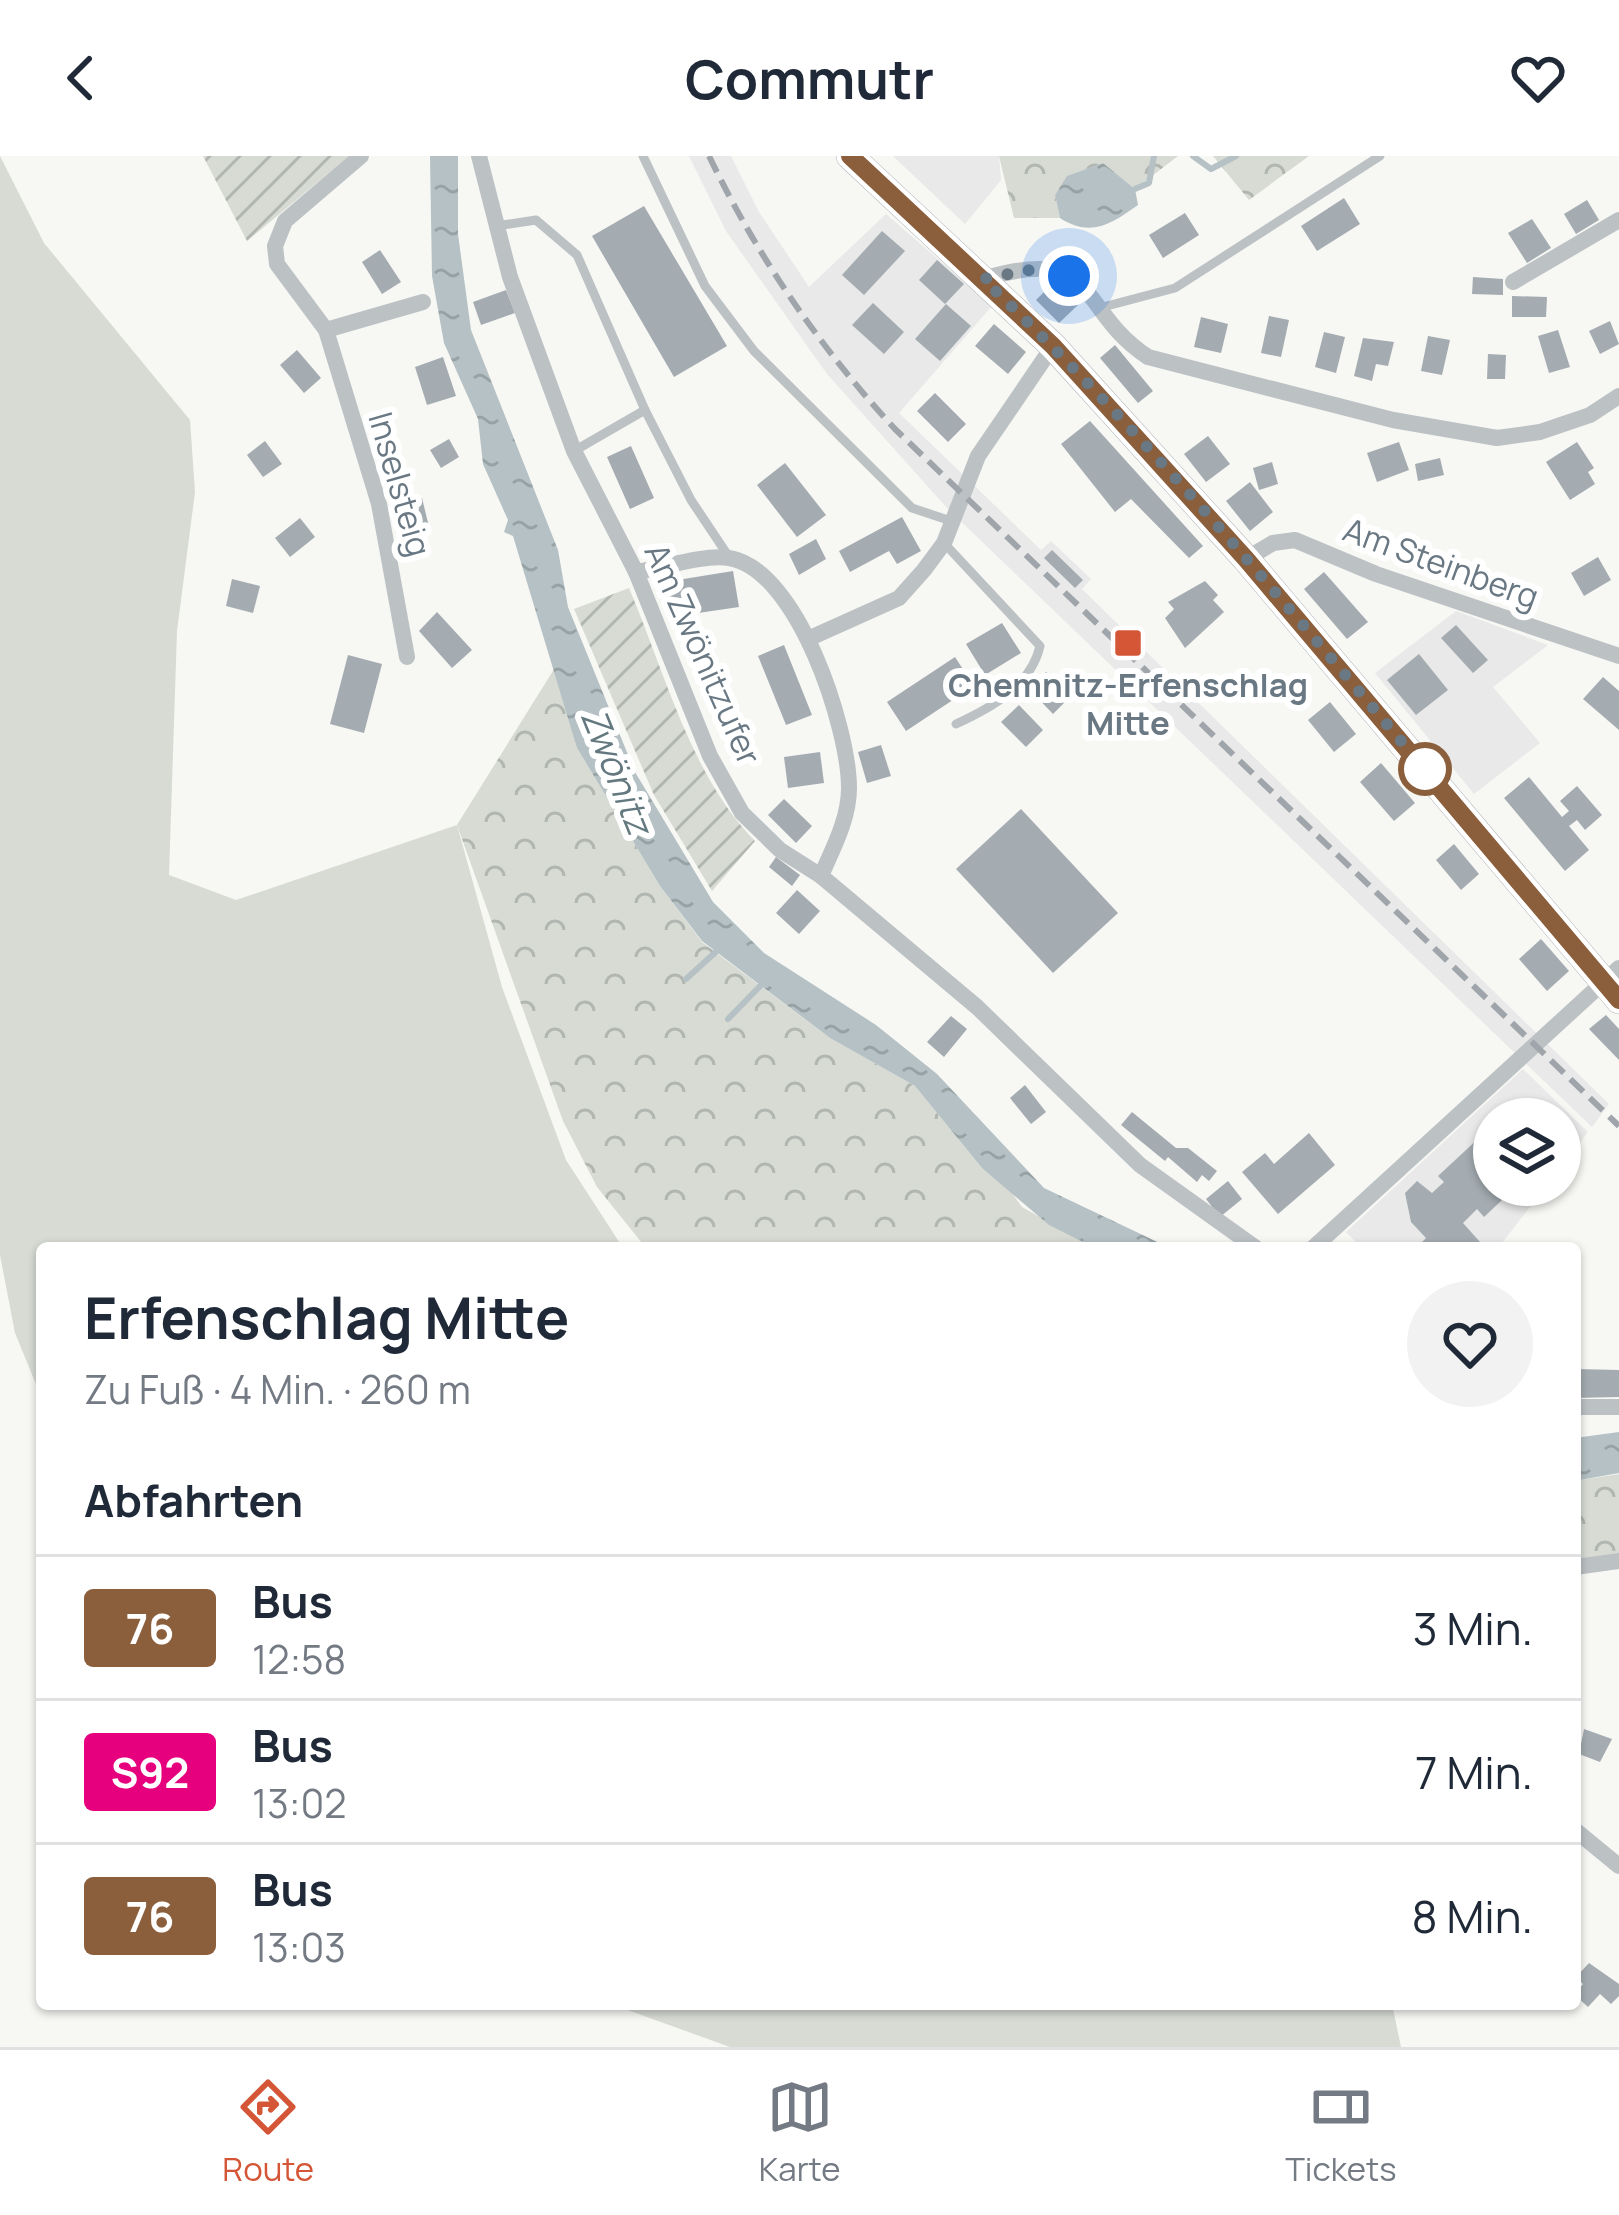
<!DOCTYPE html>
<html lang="de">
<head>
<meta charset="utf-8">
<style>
	:root { --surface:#fff; --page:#f2f2f3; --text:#1f2937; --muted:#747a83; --line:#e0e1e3; --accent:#d45637 }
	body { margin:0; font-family:Manrope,sans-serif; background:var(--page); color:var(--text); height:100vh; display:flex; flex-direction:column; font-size:45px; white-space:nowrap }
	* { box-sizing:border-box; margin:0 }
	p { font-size:39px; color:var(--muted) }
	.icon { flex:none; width:66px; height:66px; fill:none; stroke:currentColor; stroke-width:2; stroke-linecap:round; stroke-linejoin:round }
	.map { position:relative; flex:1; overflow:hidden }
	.drawer { position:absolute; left:36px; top:1086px; width:1545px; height:768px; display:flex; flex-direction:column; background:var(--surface); border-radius:12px; box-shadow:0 3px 9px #0004 }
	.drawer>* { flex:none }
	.badge { padding:0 24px; border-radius:9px; font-size:42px; line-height:78px }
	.controls { position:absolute; left:1473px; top:942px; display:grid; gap:24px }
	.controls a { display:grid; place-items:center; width:108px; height:108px; border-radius:50%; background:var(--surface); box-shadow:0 3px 9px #0004; font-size:60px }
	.you { position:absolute; width:60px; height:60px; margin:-30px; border:9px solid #fff; border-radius:50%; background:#1a73e8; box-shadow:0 0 0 18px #1a73e833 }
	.map>.badge { position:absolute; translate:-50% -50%; box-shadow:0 0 0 6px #fff }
	h2 { padding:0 48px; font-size:45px; line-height:108px }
	.round { display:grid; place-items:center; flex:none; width:126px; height:126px; border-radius:63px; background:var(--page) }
	.overview { display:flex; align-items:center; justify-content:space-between; height:204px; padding:0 48px }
	h1 { font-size:57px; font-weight:700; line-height:90px }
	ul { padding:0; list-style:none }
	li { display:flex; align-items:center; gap:36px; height:144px; padding:0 48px; border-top:3px solid var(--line) }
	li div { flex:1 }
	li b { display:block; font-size:45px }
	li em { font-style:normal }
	li .badge { min-width:132px; font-weight:700; text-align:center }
	header { display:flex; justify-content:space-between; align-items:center; height:156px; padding:0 48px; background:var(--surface); font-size:54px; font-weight:700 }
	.menu { display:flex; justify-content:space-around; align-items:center; height:168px; border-top:3px solid var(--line); background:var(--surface); font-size:33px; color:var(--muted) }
	.menu a { display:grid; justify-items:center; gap:6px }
	.menu .active { color:var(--accent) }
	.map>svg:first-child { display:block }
</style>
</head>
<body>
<header><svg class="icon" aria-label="back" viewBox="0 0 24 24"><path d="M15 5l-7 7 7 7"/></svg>Commutr<svg class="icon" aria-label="heart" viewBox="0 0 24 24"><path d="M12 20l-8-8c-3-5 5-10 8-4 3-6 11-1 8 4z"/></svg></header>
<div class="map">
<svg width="1619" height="1891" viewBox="0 0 1619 1891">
	<defs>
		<pattern id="forest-crowns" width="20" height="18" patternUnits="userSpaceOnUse" patternTransform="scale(3)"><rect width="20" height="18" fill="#d7dbd4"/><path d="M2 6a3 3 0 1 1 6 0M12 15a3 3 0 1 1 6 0" fill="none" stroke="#b2b6b1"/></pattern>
		<pattern id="garden-furrows" width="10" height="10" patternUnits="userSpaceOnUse" patternTransform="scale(3)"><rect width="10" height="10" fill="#d7dbd4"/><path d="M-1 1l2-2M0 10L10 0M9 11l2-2" fill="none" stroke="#b2b6b1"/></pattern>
		<pattern id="water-ripples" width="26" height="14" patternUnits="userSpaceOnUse" patternTransform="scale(3)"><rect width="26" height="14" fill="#b5c1c4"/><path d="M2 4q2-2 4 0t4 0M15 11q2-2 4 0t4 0" fill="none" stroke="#97a2a5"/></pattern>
	</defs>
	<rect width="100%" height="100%" fill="#f7f7f4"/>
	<!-- built -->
	<g fill="#e8e9e8">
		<path d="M689,0H731L759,56L809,131L886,58L992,150L899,257L1041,394L1051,385L1091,423L1082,433L1609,948L1592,971L948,353L827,218L726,75Z"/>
		<path d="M893,0H999L1001,24L965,68Z"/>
		<path d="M1456,455L1548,489L1493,531L1540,587L1474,638L1375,517Z"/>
		<path d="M1523,913L1588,976L1560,1012V963H1494V1029H1547L1498,1092H1362L1346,1076Z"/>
	</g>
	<!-- grass -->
	<g fill="#d7dbd4">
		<path d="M0,0L44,87L190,264L195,336L177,475L169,719L236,744L457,669L502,831L566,1004L623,1092H42V1243L15,1177L0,1099Z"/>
		<path d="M611,1848H1392L1401,1891H730Z"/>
	</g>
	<!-- forest -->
	<g fill="url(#forest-crowns)">
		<path d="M999,0H1178L1135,33L1103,7L1068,20L1055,39L1060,62H1014Z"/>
		<path d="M1213,0H1309L1249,44Z"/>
		<path d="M556,510L577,592L660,730L702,786L830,882L915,930L982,1012L1004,1026L1022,1051L1095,1092H646L597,1031L563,965L457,669Z"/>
		<path d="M1619,1318V1397L1575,1403V1325Z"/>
	</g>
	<!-- garden -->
	<g fill="url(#garden-furrows)">
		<path d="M203,0H349L247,85Z"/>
		<path d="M629,432C665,516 690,619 755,685L712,735L654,639L574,453Z"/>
	</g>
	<!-- water -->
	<g fill="url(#water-ripples)">
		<path d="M430,0H458V78L471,174L558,394L568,451L635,616L713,746L764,797L876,869L937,918L1044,1032L1170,1092H1095L1049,1069L982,1012L915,930L830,882L702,785L660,730L577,592L513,380L504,376L508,364L483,308L478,263L444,187L432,120Z"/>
		<path d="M1103,7L1135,33L1138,49C1111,68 1091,82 1060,62L1055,39L1067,20Z"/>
		<path d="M1619,1276V1317L1575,1325V1282Z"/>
	</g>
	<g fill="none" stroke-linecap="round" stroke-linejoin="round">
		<!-- stream -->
		<g stroke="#b5c1c4" stroke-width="6">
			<path d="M1193,0L1211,13L1236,0"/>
			<path d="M1135,33L1149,27L1154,0"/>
			<path d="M686,823L719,793"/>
			<path d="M728,863L763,827"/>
		</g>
	</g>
	<!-- building -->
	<g fill="#a4acb1">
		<path d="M1344,42L1360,68L1317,95L1301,70Z"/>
		<path d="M1587,44L1599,64L1576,78L1564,58Z"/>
		<path d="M644,50L727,190L674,221L592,80Z"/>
		<path d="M1185,57L1199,79L1163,102L1149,79Z"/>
		<path d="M1532,63L1551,92L1527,107L1508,77Z"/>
		<path d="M882,75L905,95L864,139L842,119Z"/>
		<path d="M380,94L401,126L382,138L362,106Z"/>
		<path d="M937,104L964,128L945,148L919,124Z"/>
		<path d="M1473,121L1503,123V139L1472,138Z"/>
		<path d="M1055,125L1078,149L1059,167L1036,144Z"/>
		<path d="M506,134L515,157L481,169L473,146Z"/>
		<path d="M1512,140L1547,141L1546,161H1512Z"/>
		<path d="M873,147L904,176L884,198L852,169Z"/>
		<path d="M946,148L971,170L940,205L915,183Z"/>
		<path d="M1269,160L1289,164L1281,201L1261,197Z"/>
		<path d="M1201,161L1228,168L1221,197L1194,191Z"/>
		<path d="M1610,165L1619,188L1600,198L1589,175Z"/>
		<path d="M994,168L1026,196L1008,218L975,190Z"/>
		<path d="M1558,174L1570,211L1549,217L1538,180Z"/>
		<path d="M1324,176L1345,181L1336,217L1315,211Z"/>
		<path d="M1428,180L1450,184L1442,219L1421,215Z"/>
		<path d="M1363,182L1394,186L1388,210L1376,208L1372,225L1354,220Z"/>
		<path d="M1115,189L1153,235L1138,247L1100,202Z"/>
		<path d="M297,194L321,222L304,237L280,209Z"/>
		<path d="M1488,198L1506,199L1505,223H1487Z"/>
		<path d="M443,201L456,240L427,249L415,211Z"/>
		<path d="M935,237L966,268L948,286L917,255Z"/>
		<path d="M1090,265L1203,390L1189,402L1131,343L1115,356L1061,288Z"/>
		<path d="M1208,280L1230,308L1206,326L1184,298Z"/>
		<path d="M449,283L459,301L441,312L430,294Z"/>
		<path d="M265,285L282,308L263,321L247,299Z"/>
		<path d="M1399,286L1409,314L1377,326L1367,297Z"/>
		<path d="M1577,286L1594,312L1588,316L1595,328L1570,344L1546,306Z"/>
		<path d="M631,290L654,342L630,353L607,301Z"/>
		<path d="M1440,302L1444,319L1418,325L1415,308Z"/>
		<path d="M1272,306L1278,328L1259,334L1253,312Z"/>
		<path d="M785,307L826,359L797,381L757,329Z"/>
		<path d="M1250,326L1273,356L1250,375L1226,345Z"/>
		<path d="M422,342L429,371L402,378L394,349Z"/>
		<path d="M902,361L921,395L897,408L889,395L850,416L839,395Z"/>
		<path d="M300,362L315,381L290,401L275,382Z"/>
		<path d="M816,383L826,403L799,419L789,398Z"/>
		<path d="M1052,394L1083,424L1075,432L1044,402Z"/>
		<path d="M1598,401L1611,424L1584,440L1571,417Z"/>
		<path d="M733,415L739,451L671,461L665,426Z"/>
		<path d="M1324,416L1368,466L1347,483L1304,433Z"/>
		<path d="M232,423L260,430L253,457L226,450Z"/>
		<path d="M1205,425L1218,439L1213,444L1224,456L1185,492L1165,462L1174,453L1168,446Z"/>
		<path d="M437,456L472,494L452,512L419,475Z"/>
		<path d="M1002,467L1021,497L985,519L966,488Z"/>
		<path d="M1456,469L1488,504L1473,517L1441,482Z"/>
		<path d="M784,489L812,559L786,569L758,500Z"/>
		<path d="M1419,498L1448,534L1416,559L1387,524Z"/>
		<path d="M348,499L382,508L364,577L330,568Z"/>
		<path d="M955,501L974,530L906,575L887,546Z"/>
		<path d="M1046,516L1070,541L1053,558L1029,533Z"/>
		<path d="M1603,521L1619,535V574L1583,543Z"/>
		<path d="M1330,546L1356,578L1334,596L1308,564Z"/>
		<path d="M1019,549L1043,574L1026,591L1001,566Z"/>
		<path d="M881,589L891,620L867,627L858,596Z"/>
		<path d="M820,596L824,627L788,632L784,601Z"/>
		<path d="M1381,607L1415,647L1394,665L1360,626Z"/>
		<path d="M1529,621L1562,661L1569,655L1560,645L1577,630L1602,659L1585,674L1577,664L1569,670L1589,694L1565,715L1504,642Z"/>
		<path d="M784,643L812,670L796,687L768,659Z"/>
		<path d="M1021,653L1118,757L1053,817L956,713Z"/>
		<path d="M1454,688L1479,718L1461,734L1436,704Z"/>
		<path d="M776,701L800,719L792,730L769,711Z"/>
		<path d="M797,734L820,755L799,778L776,757Z"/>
		<path d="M1541,783L1569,815L1547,835L1519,803Z"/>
		<path d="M1606,859L1619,873V904L1589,873Z"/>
		<path d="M951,860L967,873L944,901L927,886Z"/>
		<path d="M1025,929L1046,956L1031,968L1010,942Z"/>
		<path d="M1132,956L1176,992H1188L1217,1015L1209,1025L1202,1019L1197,1026L1168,1001L1165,1005L1121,969Z"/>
		<path d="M1494,968V1029H1518L1484,1061L1477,1053L1463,1067L1480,1086L1474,1092H1426L1421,1087L1426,1082L1411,1066L1405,1037L1417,1025L1432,1037L1444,1026L1438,1020Z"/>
		<path d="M1309,977L1335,1009L1278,1058L1242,1016L1265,997L1274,1008Z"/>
		<path d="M1228,1025L1242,1043L1220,1061L1206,1043Z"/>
		<path d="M1575,1213L1619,1214V1241L1575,1242Z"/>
		<path d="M1584,1573L1612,1583L1600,1606L1579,1598Z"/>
		<path d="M1589,1807L1619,1828V1840L1611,1848L1600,1838L1588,1851L1575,1839L1583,1828L1576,1821Z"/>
	</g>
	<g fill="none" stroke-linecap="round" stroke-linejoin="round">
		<!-- secondary casing -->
		<g stroke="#b1b7bb" stroke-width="28">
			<path id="secondary" d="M850,0L1053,190L1246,403L1619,844"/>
		</g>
		<!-- service -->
		<g stroke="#bcc1c4" stroke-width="9">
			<path d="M643,0L705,130L754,195L912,352L951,365"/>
			<path d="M496,70L536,64L577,99L645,254L691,344L729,401"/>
			<path d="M1103,151L1175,132L1380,0"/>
			<path d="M574,295L645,254"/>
			<path d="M944,387L1040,490C1031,530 991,552 956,568"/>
		</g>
		<!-- minor -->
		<g stroke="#bcc1c4" stroke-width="16">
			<path d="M361,0L285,65L275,90L277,108L326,174L379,348L407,501"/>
			<path d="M479,0L510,121L574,295L636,416L710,600L742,657L780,694L821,720L977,851L1140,1009L1256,1092"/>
			<path d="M983,123C1101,87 1075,153 1148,201L1393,264L1497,282L1540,276L1590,259L1619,240"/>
			<path d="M1513,126L1619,64"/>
			<path d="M326,174L423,146"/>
			<path d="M1246,403L1273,387L1295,384L1376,418L1619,500"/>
			<path d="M636,416C663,412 703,398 729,402C798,413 849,573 849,632C849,663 833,692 821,720"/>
			<path d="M810,482L899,442L924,414L944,387L978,300L1053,190"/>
			<path d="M1313,1092L1619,812"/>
			<path d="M1575,1251H1619"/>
			<path d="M1575,1411L1619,1405"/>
			<path d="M1575,1674L1619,1710"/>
		</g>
		<!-- secondary -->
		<use href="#secondary" stroke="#fff" stroke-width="24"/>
		<!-- rail -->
		<path stroke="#9fa5aa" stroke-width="6" stroke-dasharray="18 9" stroke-linecap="butt" d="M709,0C757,100 820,192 895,273L1619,970"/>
	</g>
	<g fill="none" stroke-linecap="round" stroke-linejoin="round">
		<!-- line casing -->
		<g stroke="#fff" stroke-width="27">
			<path id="line" d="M850,0L1053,190L1246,403L1619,844"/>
		</g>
		<!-- line -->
		<use href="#line" stroke="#8b5e3c" stroke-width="18"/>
		<!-- walk -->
		<path stroke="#697883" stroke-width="12" stroke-dasharray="0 21.6" d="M1069,120L1050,110L983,123C1144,275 1285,448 1428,617L1425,613"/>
	</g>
	<!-- markers -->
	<rect fill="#d45637" stroke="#fff" stroke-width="4.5" x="1113" y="472" width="30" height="30" rx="6"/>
	<circle fill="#fff" stroke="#8b5e3c" stroke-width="6" cx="1425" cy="613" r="24"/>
	<g text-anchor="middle" stroke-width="12" stroke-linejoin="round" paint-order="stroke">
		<!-- street labels -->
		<g font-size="33" fill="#697883" stroke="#fff">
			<text transform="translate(400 328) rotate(74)" y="12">Inselsteig</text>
			<text transform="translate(1441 407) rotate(20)" y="12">Am Steinberg</text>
			<text transform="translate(703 498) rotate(66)" y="12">Am Zwönitzufer</text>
		</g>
		<!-- poi labels -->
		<g font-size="33" font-weight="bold" fill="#697883" stroke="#fff">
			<text x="1128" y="541">Chemnitz-Erfenschlag<tspan x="1128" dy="38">Mitte</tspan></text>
		</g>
		<!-- water labels -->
		<g font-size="36" font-style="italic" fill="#64787f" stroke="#fff">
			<text transform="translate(617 615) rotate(68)" y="13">Zwönitz</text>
		</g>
	</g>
</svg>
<div class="controls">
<a><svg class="icon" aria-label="layers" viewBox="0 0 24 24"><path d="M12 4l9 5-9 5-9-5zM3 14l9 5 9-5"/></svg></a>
</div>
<div class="you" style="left:1069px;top:120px"></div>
<section class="drawer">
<div class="overview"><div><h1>Erfenschlag Mitte</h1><p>Zu Fuß · 4 Min. · 260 m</p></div><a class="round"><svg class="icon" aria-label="heart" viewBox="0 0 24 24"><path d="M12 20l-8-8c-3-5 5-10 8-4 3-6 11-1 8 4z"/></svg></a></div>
<h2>Abfahrten</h2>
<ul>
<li><span class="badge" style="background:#8b5e3c;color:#fff">76</span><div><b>Bus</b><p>12:58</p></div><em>3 Min.</em></li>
<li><span class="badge" style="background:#e6007e;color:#fff">S92</span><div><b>Bus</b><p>13:02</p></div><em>7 Min.</em></li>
<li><span class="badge" style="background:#8b5e3c;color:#fff">76</span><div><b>Bus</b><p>13:03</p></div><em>8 Min.</em></li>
</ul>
</section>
</div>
<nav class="menu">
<a class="active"><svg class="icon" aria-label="directions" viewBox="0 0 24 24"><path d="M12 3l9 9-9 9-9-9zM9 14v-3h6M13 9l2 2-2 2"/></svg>Route</a>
<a><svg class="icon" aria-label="map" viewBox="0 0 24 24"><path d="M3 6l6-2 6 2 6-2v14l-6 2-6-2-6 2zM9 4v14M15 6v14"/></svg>Karte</a>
<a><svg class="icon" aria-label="tickets" viewBox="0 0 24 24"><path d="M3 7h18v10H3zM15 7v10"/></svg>Tickets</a>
</nav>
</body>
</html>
